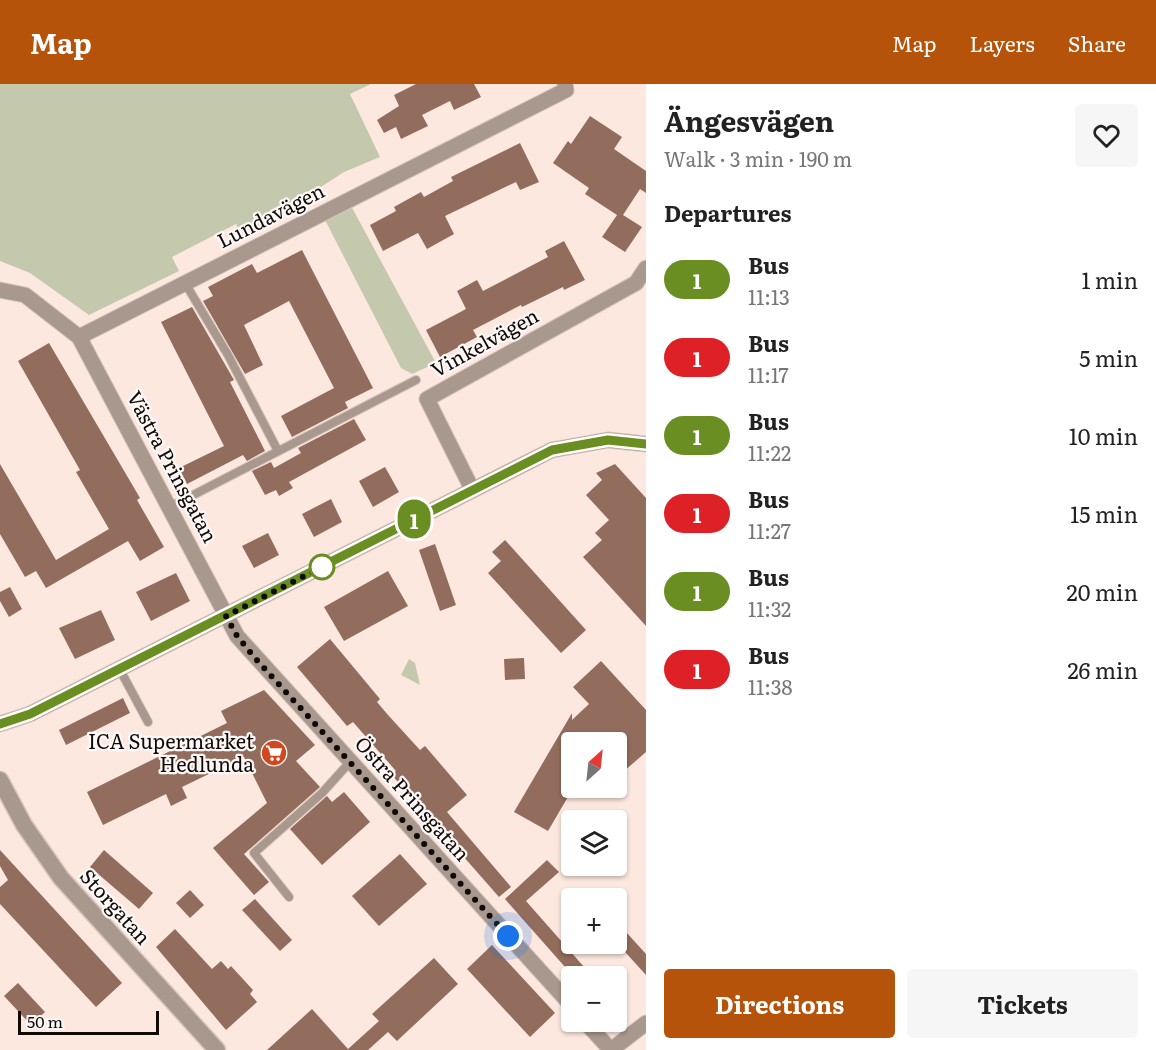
<!DOCTYPE html>
<html lang="en">
<head>
<meta charset="utf-8">
<style>
	:root { --surface:#fff; --page:#f6f6f6; --text:#222; --muted:#767676; --accent:#b45309 }
	body { margin:0; font-family:Literata,serif; background:var(--page); color:var(--text); height:100vh; display:flex; flex-direction:column; font-size:22px; white-space:nowrap }
	* { box-sizing:border-box; margin:0 }
	p { font-size:20px; color:var(--muted) }
	.icon { flex:none; width:33px; height:33px; fill:none; stroke:currentColor; stroke-width:2; stroke-linecap:round; stroke-linejoin:round }
	.map { position:relative; flex:1; overflow:hidden }
	.sheet { display:flex; flex-direction:column; background:var(--surface); width:510px }
	.sheet>* { flex:none }
	.badge { padding:0 12px; border-radius:20px; font-size:21px; line-height:39px }
	.needle { width:39px; rotate:27deg }
	.tools { position:absolute; left:561px; top:648px; display:grid; gap:12px }
	.tools a { display:grid; place-items:center; width:66px; height:66px; border-radius:6px; background:var(--surface); box-shadow:0 2px 4px #0004; font-size:30px }
	.scale { position:absolute; left:18px; bottom:15px; width:141px; box-sizing:border-box; padding-left:6px; border:3px solid #100a07; border-top:0; font-size:16px; line-height:21px; white-space:nowrap; color:#100a07; -webkit-text-stroke:4px #fef9f8; paint-order:stroke }
	.you { position:absolute; width:30px; height:30px; margin:-15px; border:4px solid #fff; border-radius:50%; background:#1a73e8; box-shadow:0 0 0 9px #1a73e833 }
	.map>.badge { position:absolute; translate:-50% -50%; box-shadow:0 0 0 3px #fff }
	h2 { padding:0 18px; font-size:22px; line-height:54px }
	.round { display:grid; place-items:center; flex:none; width:63px; height:63px; border-radius:6px; background:var(--page) }
	.head { display:flex; align-items:center; justify-content:space-between; height:102px; padding:0 18px }
	h1 { font-size:28px; font-weight:700; line-height:45px }
	.action { display:flex; gap:12px; margin-top:auto; padding:12px 18px }
	.action a { flex:1; height:69px; border-radius:6px; background:var(--accent); color:#fff; font-size:24px; font-weight:700; line-height:69px; text-align:center }
	.action a+a { background:var(--page); color:var(--text) }
	ul { padding:0; list-style:none }
	li { display:flex; align-items:center; gap:18px; height:78px; padding:0 18px }
	li div { flex:1 }
	li b { display:block; font-size:22px }
	li em { font-style:normal }
	li .badge { min-width:66px; font-weight:700; text-align:center }
	header { display:flex; align-items:center; gap:36px; box-sizing:border-box; height:84px; padding:0 30px; background:var(--accent); color:#fff }
	header strong { font-size:28px }
	nav { display:flex; gap:33px; margin-inline-start:auto; font-size:21px }
	main { display:flex; flex:1; min-height:0 }
	.map>svg:first-child { display:block }
</style>
</head>
<body>
<header>
<strong>Map</strong>
<nav><a>Map</a><a>Layers</a><a>Share</a></nav>
</header>
<main>
<div class="map">
<svg width="646" height="966" viewBox="0 0 646 966">
	<rect width="100%" height="100%" fill="#fde8df"/>
	<!-- green -->
	<g fill="#c4c9ae">
		<path d="M0,0H371L350,10L380,73L344,88L243,154L236,140L172,173L179,187L89,231L30,189L0,177Z"/>
		<path d="M350,120L436,279L412,290L401,284L324,134Z"/>
		<path d="M409,575L415,579L420,601L401,591Z"/>
	</g>
	<!-- building -->
	<g fill="#926c5c">
		<path d="M416,0H474L481,13L454,26L450,17L422,31L428,42L401,55L396,43L384,49L377,36L399,22L394,11Z"/>
		<path d="M590,32L622,53L614,65L646,87V109L640,105L623,131L642,143L625,168L602,153L617,131L585,110L589,104L553,79L568,57L571,60Z"/>
		<path d="M520,59L539,98L520,106L516,98L445,132L454,150L427,165L418,149L383,167L370,141L396,127L394,123L421,108L424,113L453,97L451,93Z"/>
		<path d="M564,157L585,196L564,206L563,203L522,223L521,221L473,246L477,253L440,273L426,246L466,225L457,207L477,196L483,207L548,173L545,167Z"/>
		<path d="M302,166L373,304L345,318L348,324L292,353L281,332L334,304L289,217L244,241L263,281L245,290L203,217L213,212L208,203L252,180L257,189Z"/>
		<path d="M192,223L234,296L230,298L265,367L247,377L243,371L187,400L179,384L224,362L161,238Z"/>
		<path d="M49,259L140,414L137,416L164,463L140,477L128,457L46,504L36,487L25,493L0,450V380L56,476L109,445L76,388L80,386L18,277Z"/>
		<path d="M354,335L366,356L289,398L293,404L279,412L276,406L265,411L252,387L271,378L274,384L301,369L298,364Z"/>
		<path d="M615,380L646,414V542L583,473L602,456L595,449L609,436L586,411L602,396L596,389Z"/>
		<path d="M385,383L399,408L373,423L359,397Z"/>
		<path d="M331,415L342,438L314,453L302,430Z"/>
		<path d="M268,449L279,471L254,484L242,462Z"/>
		<path d="M505,456L586,546L561,569L488,489L501,477L492,468Z"/>
		<path d="M435,460L456,521L440,527L419,466Z"/>
		<path d="M388,487L408,522L344,557L324,523Z"/>
		<path d="M176,489L190,517L151,537L136,508Z"/>
		<path d="M10,503L22,525L9,533L0,517V508Z"/>
		<path d="M101,526L115,556L75,575L59,544Z"/>
		<path d="M330,555L380,615L377,618L388,631L420,666L425,662L467,711L447,728L511,803L499,813L391,690L396,687L353,638L347,642L297,583Z"/>
		<path d="M524,574L525,595L505,596L504,575Z"/>
		<path d="M601,577L646,626V668L616,694V658H572V706L548,747L514,728L572,629V636L589,620L573,603Z"/>
		<path d="M264,606L315,661L296,677L320,703L244,770L269,798L254,811L213,764L267,719L244,673L182,703L187,714L171,722L166,710L103,741L87,708L227,639L221,627Z"/>
		<path d="M123,614L130,629L66,661L59,646Z"/>
		<path d="M344,708L370,738L322,781L290,745L327,712L332,718Z"/>
		<path d="M0,766L122,899L96,923L0,820V803L8,796L0,782Z"/>
		<path d="M104,766L153,809L139,825L90,783Z"/>
		<path d="M400,770L427,800L379,842L352,812Z"/>
		<path d="M547,776L559,788L526,817L592,892H573L505,815Z"/>
		<path d="M190,806L204,821L190,834L176,819Z"/>
		<path d="M255,815L292,856L280,867L242,826Z"/>
		<path d="M616,837L646,870V891L616,858Z"/>
		<path d="M175,845L212,885L221,877L228,885L231,882L253,906L250,910L257,918L226,946L156,863Z"/>
		<path d="M492,861L555,929L530,953L467,885Z"/>
		<path d="M434,874L458,900L397,957L388,948L368,966H267L312,925L348,965L379,937L372,930Z"/>
		<path d="M18,899L45,928L31,941L4,912Z"/>
	</g>
	<g fill="none" stroke-linecap="round" stroke-linejoin="round">
		<!-- service casing -->
		<g stroke="#d7c4bc" stroke-width="10">
			<g id="service">
				<path d="M185,199L228,271L278,367"/>
				<path d="M170,423L416,296"/>
				<path d="M119,584L148,638"/>
				<path d="M289,813L254,769L322,709L350,678"/>
			</g>
		</g>
		<!-- minor casing -->
		<g stroke="#d7c4bc" stroke-width="17">
			<g id="minor">
				<path d="M0,206L25,211L79,253L566,6L565,0"/>
				<path d="M79,253L237,552L572,922"/>
				<path d="M472,405L427,315L636,199L646,184"/>
				<path d="M0,640L30,630L552,366L608,356L646,360"/>
				<path d="M585,938L611,966"/>
				<path d="M611,966L646,939"/>
			</g>
		</g>
		<!-- tertiary casing -->
		<g stroke="#d7c4bc" stroke-width="19">
			<path id="tertiary" d="M0,696L24,741L61,794L217,966"/>
		</g>
		<!-- service -->
		<use href="#service" stroke="#a9988e" stroke-width="8"/>
		<!-- minor -->
		<use href="#minor" stroke="#a9988e" stroke-width="15"/>
		<!-- tertiary -->
		<use href="#tertiary" stroke="#a9988e" stroke-width="16"/>
	</g>
	<g fill="none" stroke-linecap="round" stroke-linejoin="round">
		<!-- line casing -->
		<g stroke="#fff" stroke-width="14">
			<path id="line" d="M0,640L30,630L552,366L608,356L646,360"/>
		</g>
		<!-- line -->
		<use href="#line" stroke="#6b8e23" stroke-width="9"/>
		<!-- walk -->
		<path stroke="#100a07" stroke-width="6" stroke-dasharray="0 10.8" d="M322,483L226,532L237,552L255,574L508,852"/>
	</g>
	<!-- icons -->
	<defs>
		<g id="supermarket-disc" transform="scale(1.35)"><circle r="9.5" fill="#d0481d" stroke="#fef9f8"/><path d="M-6-5.5h2.5l.6 2H6L4.5 2H-2.5L-4.4-4H-6ZM-1.5 3.2a1.3 1.3 0 1 0 .1 0ZM3 3.2a1.3 1.3 0 1 0 .1 0Z" fill="#fff"/></g>
	</defs>
	<g fill-rule="evenodd">
		<use href="#supermarket-disc" x="274" y="669"/>
	</g>
	<!-- markers -->
	<circle fill="#fff" stroke="#6b8e23" stroke-width="3" cx="322" cy="483" r="12"/>
	<g text-anchor="middle" stroke-width="4.5" stroke-linejoin="round" paint-order="stroke">
		<!-- street labels -->
		<g font-size="20" fill="#100a07" stroke="#fef9f8">
			<text transform="translate(271 132) rotate(-27)" y="7">Lundavägen</text>
			<text transform="translate(485 259) rotate(-29)" y="7">Vinkelvägen</text>
			<text transform="translate(172 383) rotate(62)" y="7">Västra Prinsgatan</text>
			<text transform="translate(412 715) rotate(48)" y="7">Östra Prinsgatan</text>
			<text transform="translate(115 823) rotate(48)" y="7">Storgatan</text>
		</g>
		<!-- poi labels -->
		<g font-size="20" fill="#100a07" stroke="#fef9f8" text-anchor="end">
			<text x="254" y="665">ICA Supermarket<tspan x="254" dy="23">Hedlunda</tspan></text>
		</g>
	</g>
</svg>
<div class="tools">
<a><svg class="needle" viewBox="-14 -14 28 28"><path d="M0-13l5 13h-10z" fill="#e53935"/><path d="M0 13l5-13h-10z" fill="#767676"/></svg></a>
<a><svg class="icon" aria-label="layers" viewBox="0 0 24 24"><path d="M12 4l9 5-9 5-9-5zM3 14l9 5 9-5"/></svg></a>
<a>+</a>
<a>−</a>
</div>
<div class="scale">50 m</div>
<div class="you" style="left:508px;top:852px"></div>
<b class="badge" style="left:414px;top:435px;background:#6b8e23;color:#fff">1</b>
</div>
<section class="sheet">
<div class="head"><div><h1>Ängesvägen</h1><p>Walk · 3 min · 190 m</p></div><a class="round"><svg class="icon" aria-label="heart" viewBox="0 0 24 24"><path d="M12 20l-8-8c-3-5 5-10 8-4 3-6 11-1 8 4z"/></svg></a></div>
<h2>Departures</h2>
<ul>
<li><span class="badge" style="background:#6b8e23;color:#fff">1</span><div><b>Bus</b><p>11:13</p></div><em>1 min</em></li>
<li><span class="badge" style="background:#de2126;color:#fff">1</span><div><b>Bus</b><p>11:17</p></div><em>5 min</em></li>
<li><span class="badge" style="background:#6b8e23;color:#fff">1</span><div><b>Bus</b><p>11:22</p></div><em>10 min</em></li>
<li><span class="badge" style="background:#de2126;color:#fff">1</span><div><b>Bus</b><p>11:27</p></div><em>15 min</em></li>
<li><span class="badge" style="background:#6b8e23;color:#fff">1</span><div><b>Bus</b><p>11:32</p></div><em>20 min</em></li>
<li><span class="badge" style="background:#de2126;color:#fff">1</span><div><b>Bus</b><p>11:38</p></div><em>26 min</em></li>
</ul>
<div class="action"><a>Directions</a><a>Tickets</a></div>
</section>
</main>
</body>
</html>
